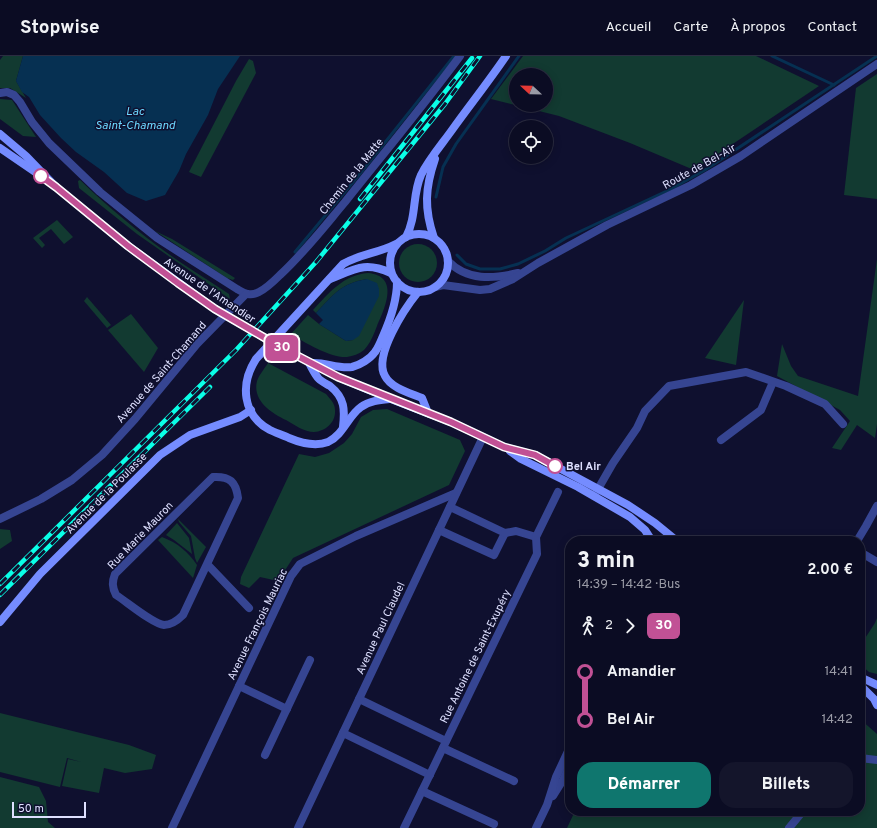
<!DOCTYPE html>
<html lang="fr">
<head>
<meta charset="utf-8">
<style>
	:root { --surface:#0b0c23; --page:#14152b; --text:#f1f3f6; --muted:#9a9ba6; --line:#2b2c41; --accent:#0f766e }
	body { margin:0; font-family:Overpass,sans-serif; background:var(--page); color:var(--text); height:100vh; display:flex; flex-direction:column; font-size:15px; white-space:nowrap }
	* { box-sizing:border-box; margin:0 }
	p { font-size:13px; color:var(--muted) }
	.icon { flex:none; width:22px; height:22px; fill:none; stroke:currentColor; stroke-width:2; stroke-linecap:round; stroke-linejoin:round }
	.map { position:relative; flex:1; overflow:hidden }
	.panel { position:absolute; left:565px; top:480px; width:300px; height:280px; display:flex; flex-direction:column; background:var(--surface); border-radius:16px; box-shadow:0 2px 10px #0003,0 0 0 1px var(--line) }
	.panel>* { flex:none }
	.badge { padding:0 8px; border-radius:6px; font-size:14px; line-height:26px }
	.needle { width:26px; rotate:292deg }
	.fabs { position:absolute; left:509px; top:12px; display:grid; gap:8px }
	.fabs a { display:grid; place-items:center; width:44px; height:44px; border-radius:50%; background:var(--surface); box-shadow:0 2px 10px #0003,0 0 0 1px var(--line); font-size:20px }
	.scale { position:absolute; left:12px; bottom:10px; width:74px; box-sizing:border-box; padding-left:4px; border:2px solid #dee0ff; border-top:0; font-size:11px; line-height:14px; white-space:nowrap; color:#dee0ff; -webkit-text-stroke:3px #0f102f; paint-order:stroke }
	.map>.badge { position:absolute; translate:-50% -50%; box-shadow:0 0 0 2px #fff }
	.legs { display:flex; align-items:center; gap:6px; height:44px; padding:0 12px; font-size:13px }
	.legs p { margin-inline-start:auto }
	.head { display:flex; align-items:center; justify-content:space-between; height:68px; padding:0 12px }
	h1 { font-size:22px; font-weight:800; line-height:30px }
	.primary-button { display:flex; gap:8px; margin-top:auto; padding:8px 12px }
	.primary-button a { flex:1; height:46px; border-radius:16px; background:var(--accent); color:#fff; font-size:16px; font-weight:800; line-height:46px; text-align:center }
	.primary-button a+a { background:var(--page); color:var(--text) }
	ul { padding:0 12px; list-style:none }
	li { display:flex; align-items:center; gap:14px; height:48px; font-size:15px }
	li i { display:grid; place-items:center; width:6px; height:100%; margin:0 5px; background:currentColor }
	li i::after { content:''; width:10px; height:10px; margin:-5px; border:3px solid; border-radius:50%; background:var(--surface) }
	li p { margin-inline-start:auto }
	li:first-child i { background:linear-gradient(#0000 50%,currentColor 0) }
	li:last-child i { background:linear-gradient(currentColor 50%,#0000 0) }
	header { display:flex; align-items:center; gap:24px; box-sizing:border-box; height:56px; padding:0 20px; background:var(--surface); border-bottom:1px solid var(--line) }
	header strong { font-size:19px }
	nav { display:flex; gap:22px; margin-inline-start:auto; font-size:14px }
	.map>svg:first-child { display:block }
</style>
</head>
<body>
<header>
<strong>Stopwise</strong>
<nav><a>Accueil</a><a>Carte</a><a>À propos</a><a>Contact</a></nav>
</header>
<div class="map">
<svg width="877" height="772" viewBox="0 0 877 772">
	<rect width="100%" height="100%" fill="#0f102f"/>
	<!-- green -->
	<g fill="#123a31" fill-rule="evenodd">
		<path d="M3,0H23L16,25L26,42L10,32H0V4Z"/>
		<path d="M523,0H756L819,30L694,114L630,87L559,60L491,43ZM516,19H546V49H516Z"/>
		<path d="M249,3L253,5L256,17L201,121L189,116L236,25Z"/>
		<path d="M877,18V143L844,139L856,32Z"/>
		<path d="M0,43L12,44L36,81L23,80L0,63Z"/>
		<path d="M80,124C111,154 144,181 180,206C196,217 213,227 229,238L230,243L137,178L79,132L78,125Z"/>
		<path d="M57,164L73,181L64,188L51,173L39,182L45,189L42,192L33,182Z"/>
		<path d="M155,175L172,183L235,222L233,224L227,222Z"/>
		<circle cx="418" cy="207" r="19"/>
		<path d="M877,203V368L875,382L857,369L841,394L832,392L850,365L840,354L777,320L782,288L791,310L798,320L858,340Z"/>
		<path d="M368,217C400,220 385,252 377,270C374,278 370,288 364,294C359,298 353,300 347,301C331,302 305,287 291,278L308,259L319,268L346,285L353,284L367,223C340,228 334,238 316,257L313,254C329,237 343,219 368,217Z"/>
		<path d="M87,241L111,269L107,272L84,245Z"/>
		<path d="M744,244L736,309L705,302Z"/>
		<path d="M131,258L158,292L144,316L108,274Z"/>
		<path d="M268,307L326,338C330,343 335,347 335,354C336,366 326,375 314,376C304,376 295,369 286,364C272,357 252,345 257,325C259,319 265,312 268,307Z"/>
		<path d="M387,353L460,384L465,395L449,429L293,502L278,525L260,521L249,532L240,528L241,521L299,398L315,401L329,397L344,387L352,378L361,361L373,354Z"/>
		<path d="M178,463L206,491L197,507L195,502L191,480L179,466Z"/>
		<path d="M177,467L189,482L192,498L174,484L166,479Z"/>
		<path d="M0,473L10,474L12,485L0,493Z"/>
		<path d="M162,481C178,487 188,496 197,509L193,522L158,484Z"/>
		<path d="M877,562V618L869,616L860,608V590L875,567Z"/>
		<path d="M0,657L129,689L156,699L152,713L125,717L104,712L99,737L62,730L68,703L81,706L67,702L60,731L0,716Z"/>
		<path d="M860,663L877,678V772H567L575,755H860Z"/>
		<path d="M0,721L39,731L46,745L48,766L55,772H0Z"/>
	</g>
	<!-- water -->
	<g fill="#063052">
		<path d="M23,0H240L218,33L208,59L186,98L179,115L165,139L146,145L127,137L104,116L76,96L61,82L40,59L29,41L22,36L16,25Z"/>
		<path d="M367,223L377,227L379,233V240L359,280L353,284L346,285L319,268L323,264L316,257C334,238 340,228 367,223Z"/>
	</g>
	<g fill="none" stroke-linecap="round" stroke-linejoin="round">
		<!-- stream -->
		<g stroke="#063052" stroke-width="3">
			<path d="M772,0L834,29"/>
			<path d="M436,141L443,111L456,88L519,0"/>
			<path d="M295,196L359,119L454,0"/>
			<path d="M457,199L466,208L480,213H500L518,208L545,195L566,182L671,133L705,114L877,0"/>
		</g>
		<!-- street -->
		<g stroke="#364592" stroke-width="8">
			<path d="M0,37L7,36L14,39L20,46L32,66L49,87L100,136L157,182L237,233C244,237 250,241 259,236C267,232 274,225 280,219C304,197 324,171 345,146C384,97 423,50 460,0"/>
			<path d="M448,205C467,225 493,223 518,217"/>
			<path d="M435,231L443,229L480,234L490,233L513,223L538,207L607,169L691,129L741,100L877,8"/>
			<path d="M721,384L761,354L773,326"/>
			<path d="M594,440L613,407L637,372L645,355L669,330L746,316L786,330L825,348L843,368"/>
			<path d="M0,463L41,443L72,424L102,399L135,363L197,288L246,238"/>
			<path d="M439,474L494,499L505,477L450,451"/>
			<path d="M505,477L516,475L536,481"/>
			<path d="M857,485L866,470L877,450"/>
			<path d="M860,496L877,506"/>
			<path d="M207,508L183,559C178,564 172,569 164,569C153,568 127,546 116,539C112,531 112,526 115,518L213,421C230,420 236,426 238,442L207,508L249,552"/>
			<path d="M239,630L287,653"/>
			<path d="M359,643L446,685"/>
			<path d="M343,677L430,719"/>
			<path d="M443,692L514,725"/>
			<path d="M265,699L310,604"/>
			<path d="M860,702L877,704"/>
			<path d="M422,735L494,768"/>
			<path d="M553,740L563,724L570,709"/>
			<path d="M172,772L291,520L300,508L356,480L456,437"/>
			<path d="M298,772L483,381"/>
			<path d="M404,772L537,498L536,481L558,436"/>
			<path d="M536,772L547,749L556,721L570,691"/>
			<path d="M789,772L803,755"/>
		</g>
		<!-- secondary -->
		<g stroke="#758cff" stroke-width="8">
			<path d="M0,78L26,100L56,131L128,190"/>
			<path d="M0,92L41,120"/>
			<circle cx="419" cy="207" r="29"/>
			<path d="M406,181C417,160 412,139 421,119C429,103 442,88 452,74C470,49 489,25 506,0"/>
			<path d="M434,182C424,153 425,132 435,103"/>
			<path d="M330,223C355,213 365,205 391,217"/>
			<path d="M418,236C405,252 373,300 385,320C391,332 410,337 422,342L428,357"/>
			<path d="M284,293L338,321L391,343L451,366L504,391L535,399L628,449L655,467L677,485"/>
			<path d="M309,307C312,312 315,319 319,323C322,326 327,328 330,330C345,342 345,354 343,371"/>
			<path d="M312,307C325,306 338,313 352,311C360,309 370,303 375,296C378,292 381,285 383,280C391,262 397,245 397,226"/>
			<path d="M390,343C380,344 369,345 361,351C348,360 343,379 328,386C315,391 301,387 289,382C283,379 276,377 270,374C242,359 240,328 256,303L343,208C360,198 379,197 396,188"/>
			<path d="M510,395L521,403L578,431L630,461L645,474L652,485"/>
			<path d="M0,566L40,518L160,399L190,379L240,361L251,354"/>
			<path d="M860,621L877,629"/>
			<path d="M860,629L874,643L877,649"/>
		</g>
		<!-- rail casing -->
		<g stroke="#0affe7" stroke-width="4.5">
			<g id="rail">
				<path d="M360,143L472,2"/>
				<path d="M0,528L236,294L316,206L445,48L480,0"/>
				<path d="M0,539L210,331"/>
			</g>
		</g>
		<!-- rail -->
		<use href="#rail" stroke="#0f102f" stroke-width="3" stroke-dasharray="9" stroke-linecap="butt"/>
		<!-- secondary-bridge -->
		<path stroke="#758cff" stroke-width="8" d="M128,190L215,253L284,293"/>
	</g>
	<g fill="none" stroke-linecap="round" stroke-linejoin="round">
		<!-- line-1 casing -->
		<g stroke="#fff" stroke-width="9">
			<path id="line-1" d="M41,120L56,131L128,190L178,227L215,253L284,293L338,321L451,366L504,391L535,399L555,410"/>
		</g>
		<!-- line-1 -->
		<use href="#line-1" stroke="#c15195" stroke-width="6"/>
	</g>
	<!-- markers -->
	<g fill="#fff" stroke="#c15195" stroke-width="2">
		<circle cx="41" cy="120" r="7"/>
		<circle cx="555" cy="410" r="7"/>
	</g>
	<g text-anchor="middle" stroke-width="3" stroke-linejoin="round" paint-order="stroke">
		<!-- street labels -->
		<g font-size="11" fill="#dee0ff" stroke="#0f102f">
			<text transform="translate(699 110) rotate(-29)" y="4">Route de Bel-Air</text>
			<text transform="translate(351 120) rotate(-51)" y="4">Chemin de la Matte</text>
			<text transform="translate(210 234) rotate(34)" y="4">Avenue de l'Amandier</text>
			<text transform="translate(161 316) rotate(-49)" y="4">Avenue de Saint-Chamand</text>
			<text transform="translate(106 437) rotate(-45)" y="4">Avenue de la Poulasse</text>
			<text transform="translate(140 479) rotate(-46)" y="4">Rue Marie Mauron</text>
			<text transform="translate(257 568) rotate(-64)" y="4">Avenue François Mauriac</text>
			<text transform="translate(380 572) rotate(-65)" y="4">Avenue Paul Claudel</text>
			<text transform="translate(475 600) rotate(-64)" y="4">Rue Antoine de Saint-Exupéry</text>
		</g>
		<!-- stop labels -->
		<g font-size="11" font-weight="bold" fill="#dee0ff" stroke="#0f102f" text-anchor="start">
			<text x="566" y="414">Bel Air</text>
		</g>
		<!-- water labels -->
		<g font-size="12" font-style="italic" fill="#6cd8ff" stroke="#0f102f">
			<text x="135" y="59">Lac<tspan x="135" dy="14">Saint-Chamand</tspan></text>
		</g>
	</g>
</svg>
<div class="fabs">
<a><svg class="needle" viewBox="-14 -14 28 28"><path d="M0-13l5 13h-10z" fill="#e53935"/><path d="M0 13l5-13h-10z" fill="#9a9ba6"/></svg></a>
<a><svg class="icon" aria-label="locate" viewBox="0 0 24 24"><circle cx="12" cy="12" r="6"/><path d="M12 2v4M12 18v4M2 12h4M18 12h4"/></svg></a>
</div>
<div class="scale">50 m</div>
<b class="badge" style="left:282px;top:292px;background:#c15195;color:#fff">30</b>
<section class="panel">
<div class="head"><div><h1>3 min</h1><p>14:39 – 14:42 · Bus</p></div><b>2.00 €</b></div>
<div class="legs"><svg class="icon" aria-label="walk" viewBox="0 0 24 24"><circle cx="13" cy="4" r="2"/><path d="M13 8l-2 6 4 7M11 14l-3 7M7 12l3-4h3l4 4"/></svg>2<svg class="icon" aria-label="forward" viewBox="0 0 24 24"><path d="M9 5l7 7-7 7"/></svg><b class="badge" style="background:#c15195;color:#fff">30</b></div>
<ul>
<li><i style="color:#c15195"></i><b>Amandier</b><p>14:41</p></li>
<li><i style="color:#c15195"></i><b>Bel Air</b><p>14:42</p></li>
</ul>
<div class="primary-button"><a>Démarrer</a><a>Billets</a></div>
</section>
</div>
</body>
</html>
